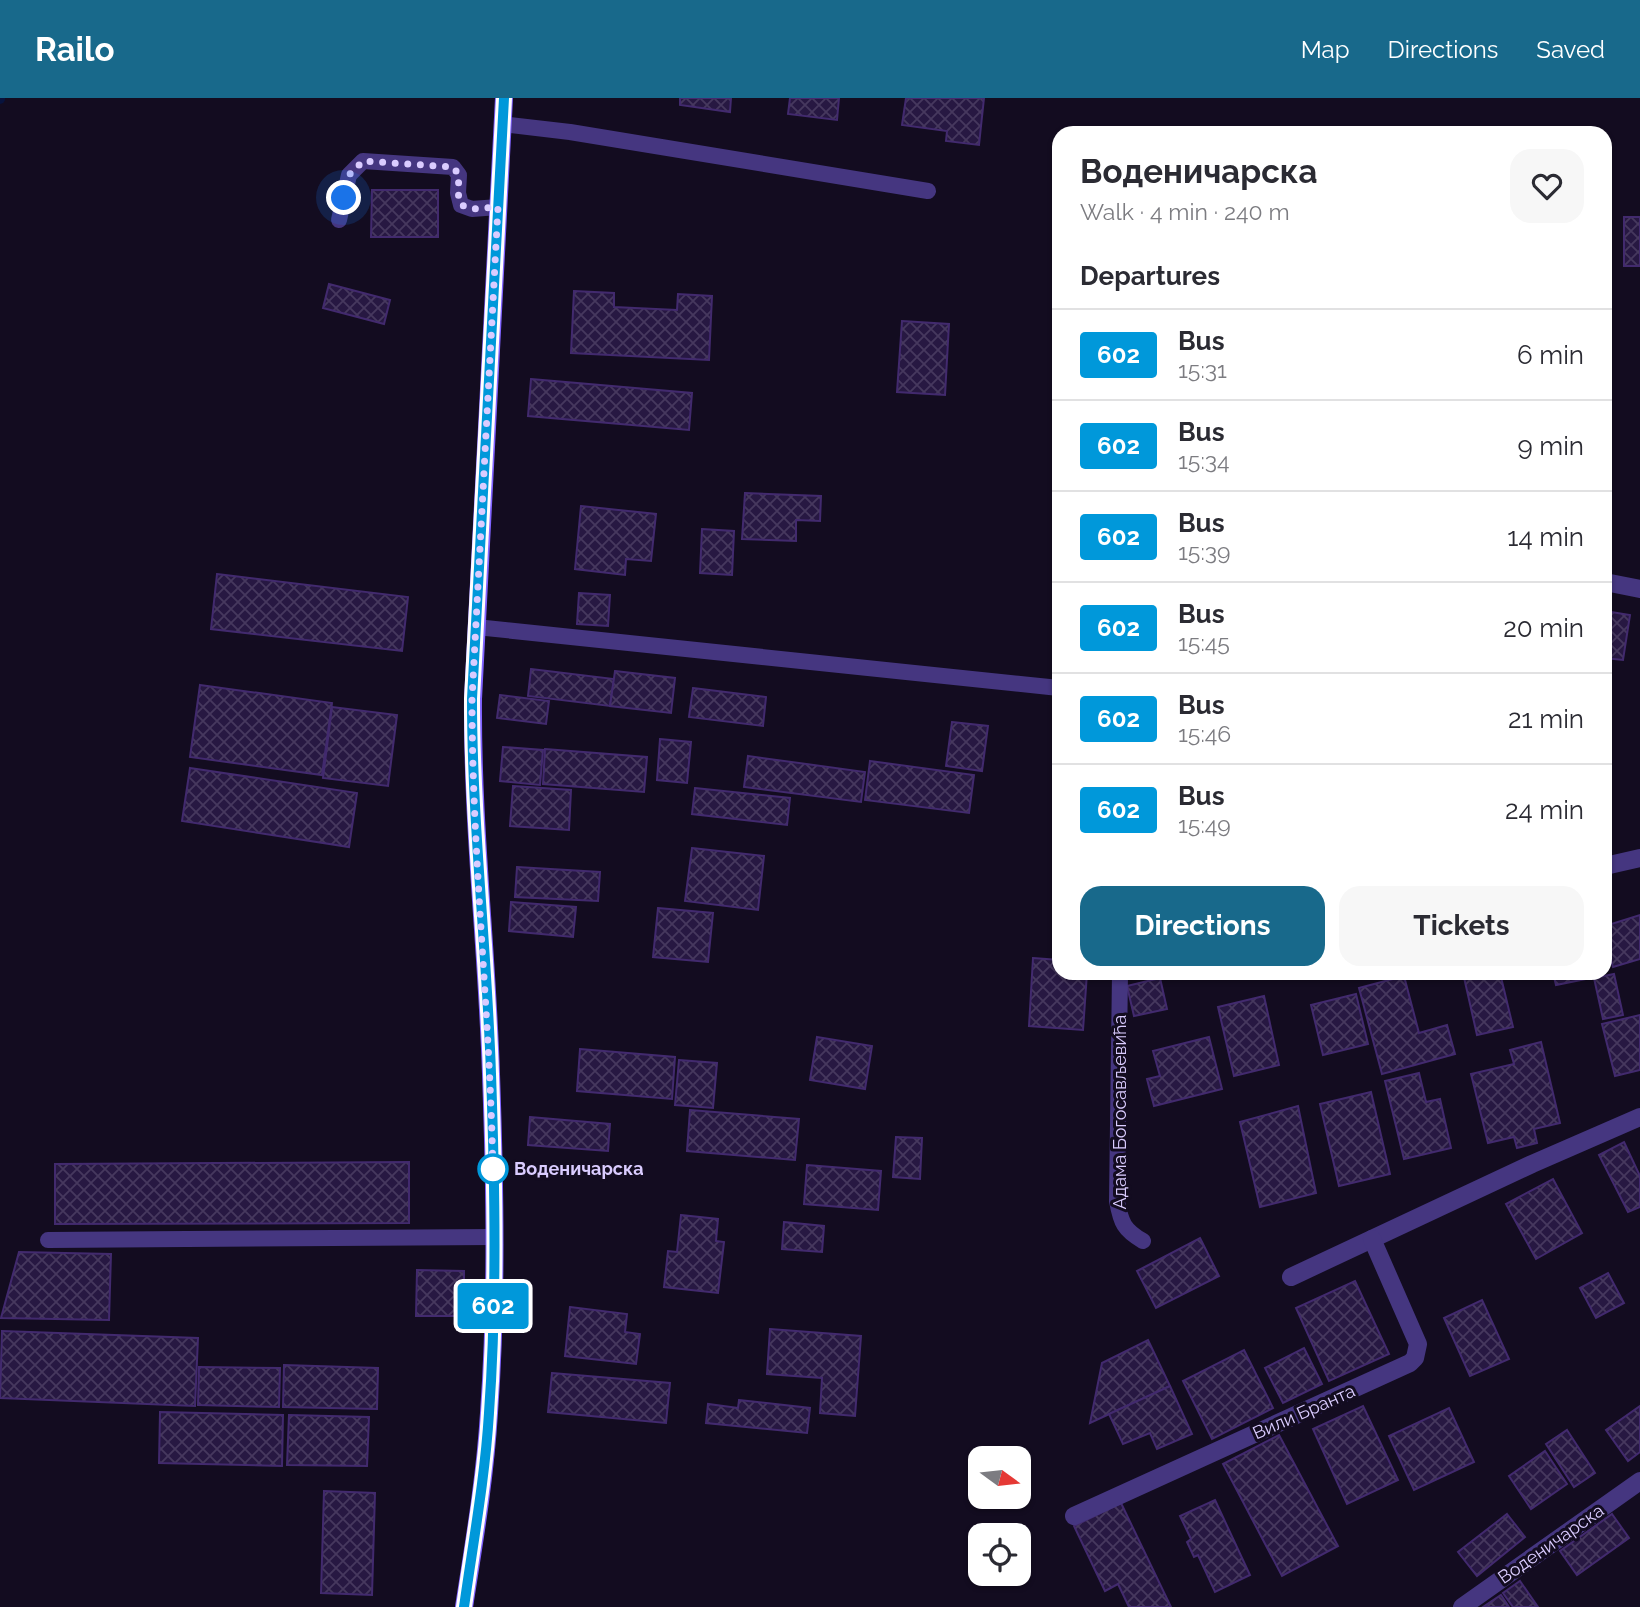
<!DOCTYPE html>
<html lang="en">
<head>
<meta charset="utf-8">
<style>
	:root { --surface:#fff; --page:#f7f7f7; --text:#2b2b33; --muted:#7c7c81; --line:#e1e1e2; --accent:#18698b }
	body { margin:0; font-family:Raleway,sans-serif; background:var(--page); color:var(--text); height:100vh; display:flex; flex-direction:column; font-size:26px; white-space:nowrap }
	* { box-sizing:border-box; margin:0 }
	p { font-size:23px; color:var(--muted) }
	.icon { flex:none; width:38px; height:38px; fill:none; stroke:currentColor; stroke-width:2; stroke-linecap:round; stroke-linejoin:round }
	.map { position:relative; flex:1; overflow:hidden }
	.panel { position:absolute; left:1052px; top:28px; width:560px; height:854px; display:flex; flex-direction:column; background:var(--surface); border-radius:21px; box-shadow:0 2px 5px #0004 }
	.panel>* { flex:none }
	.badge { padding:0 14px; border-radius:5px; font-size:24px; line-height:46px }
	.needle { width:46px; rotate:105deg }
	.buttons { position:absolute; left:968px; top:1348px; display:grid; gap:14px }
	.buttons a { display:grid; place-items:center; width:63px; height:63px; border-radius:14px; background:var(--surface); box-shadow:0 2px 5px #0004; font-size:35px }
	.you { position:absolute; width:35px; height:35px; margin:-18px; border:5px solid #fff; border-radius:50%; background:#1a73e8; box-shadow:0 0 0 10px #1a73e833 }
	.map>.badge { position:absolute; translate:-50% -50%; box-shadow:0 0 0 4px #fff }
	h2 { padding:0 28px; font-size:26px; line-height:63px }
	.round { display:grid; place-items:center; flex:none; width:74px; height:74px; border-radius:21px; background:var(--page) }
	.summary { display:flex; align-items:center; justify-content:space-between; height:119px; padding:0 28px }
	h1 { font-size:33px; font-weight:700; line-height:52px }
	.action { display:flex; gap:14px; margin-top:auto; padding:14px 28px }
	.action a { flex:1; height:80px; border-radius:21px; background:var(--accent); color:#fff; font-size:28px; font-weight:700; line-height:80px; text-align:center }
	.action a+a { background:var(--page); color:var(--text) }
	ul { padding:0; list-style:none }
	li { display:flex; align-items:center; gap:21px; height:91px; padding:0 28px; border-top:2px solid var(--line) }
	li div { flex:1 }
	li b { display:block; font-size:26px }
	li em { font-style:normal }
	li .badge { min-width:77px; font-weight:700; text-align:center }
	header { display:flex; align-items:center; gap:42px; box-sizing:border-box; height:98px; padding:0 35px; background:var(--accent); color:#fff }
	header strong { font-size:33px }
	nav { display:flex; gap:38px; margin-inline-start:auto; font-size:24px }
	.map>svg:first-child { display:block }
</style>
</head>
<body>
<header>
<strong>Railo</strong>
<nav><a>Map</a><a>Directions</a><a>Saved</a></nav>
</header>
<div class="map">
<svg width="1640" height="1509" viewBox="0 0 1640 1509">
	<defs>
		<pattern id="building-cross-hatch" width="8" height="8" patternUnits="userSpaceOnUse" patternTransform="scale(1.75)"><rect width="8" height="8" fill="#271842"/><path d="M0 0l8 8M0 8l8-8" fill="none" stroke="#46385e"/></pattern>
	</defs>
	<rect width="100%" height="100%" fill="#130c20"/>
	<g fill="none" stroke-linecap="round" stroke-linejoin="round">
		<!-- stream -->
		<path stroke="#08133d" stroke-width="10" d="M0,1V0"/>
	</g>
	<!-- building -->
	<g fill="url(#building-cross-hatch)" stroke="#422a6e" stroke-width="2">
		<path d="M680,0H731L730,14L680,7Z"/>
		<path d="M790,0H839L837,22L788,16Z"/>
		<path d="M906,0H984L979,47L946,43L947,33L902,27Z"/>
		<path d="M372,92H438V139H371Z"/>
		<rect x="1624" y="119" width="16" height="49"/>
		<path d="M329,186L390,202L384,226L323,210Z"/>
		<path d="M574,193L614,195V209L677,212L678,196L712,198L709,262L571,255Z"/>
		<path d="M902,223L949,226L945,297L897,294Z"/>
		<path d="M531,281L692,295L689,332L528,318Z"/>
		<path d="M745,395L821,398L820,423L796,422V443L742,441Z"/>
		<path d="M581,408L656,416L651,463L626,461L625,477L575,471Z"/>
		<path d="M702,431L734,433L732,477L700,475Z"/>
		<path d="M217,476L408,499L402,553L211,531Z"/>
		<path d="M579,495L610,497L608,528L577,526Z"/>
		<path d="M1605,513L1630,517L1623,562L1605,560Z"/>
		<path d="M531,571L614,581L610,608L528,598Z"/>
		<path d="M615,573L675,580L671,615L610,608Z"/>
		<path d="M200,587L332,605L322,677L190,659Z"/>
		<path d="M693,590L766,599L763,628L689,619Z"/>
		<path d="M500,597L549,603L546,626L497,620Z"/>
		<path d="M332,609L397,617L388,688L323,680Z"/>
		<path d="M952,624L988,628L982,673L946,668Z"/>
		<path d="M660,641L691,644L687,685L657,682Z"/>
		<path d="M503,649L543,652L540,687L500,683Z"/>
		<path d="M545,651L647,659L644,694L543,686Z"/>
		<path d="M748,658L865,674L861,704L744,689Z"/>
		<path d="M870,663L974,677L969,715L865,702Z"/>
		<path d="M190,670L357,695L349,749L182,723Z"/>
		<path d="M513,688L571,692L569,732L510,728Z"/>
		<path d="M695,690L790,700L787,727L692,716Z"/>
		<path d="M692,750L764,758L758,812L685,803Z"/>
		<path d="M517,769L600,774L598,803L515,799Z"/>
		<path d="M511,804L576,809L573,839L509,833Z"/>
		<path d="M658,810L713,815L708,864L653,859Z"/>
		<path d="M1640,817V861L1613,869L1605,842V828Z"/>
		<path d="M1033,860L1059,862V875H1087L1083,932L1029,928Z"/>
		<path d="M1463,875H1500L1513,929L1477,937Z"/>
		<path d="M1553,875H1584L1586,881L1556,887Z"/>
		<path d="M1614,876L1623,917L1603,921L1594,880Z"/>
		<path d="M1404,878L1419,935L1447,927L1455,956L1382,976L1359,890Z"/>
		<path d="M1160,880L1167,911L1134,918L1127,888Z"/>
		<path d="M1356,896L1368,946L1323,957L1311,907Z"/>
		<path d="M1264,898L1279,967L1234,978L1218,909Z"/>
		<path d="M1640,917V972L1615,978L1602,926Z"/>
		<path d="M817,939L872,948L865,991L810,982Z"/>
		<path d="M1209,939L1222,991L1154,1008L1147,981L1160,978L1153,953Z"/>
		<path d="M1541,944L1560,1025L1534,1031L1537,1045L1517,1050L1514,1039L1488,1045L1471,976L1514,966L1510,952Z"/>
		<path d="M580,951L675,959L672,1001L577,993Z"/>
		<path d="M679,962L717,965L713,1010L675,1007Z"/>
		<path d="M1419,975L1426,1004L1440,1001L1451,1050L1404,1061L1385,983Z"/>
		<path d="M1371,994L1390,1076L1339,1088L1320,1006Z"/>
		<path d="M1298,1008L1316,1095L1260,1109L1240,1024Z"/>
		<path d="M690,1012L799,1021L795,1062L687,1053Z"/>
		<path d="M530,1019L610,1026L608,1053L528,1047Z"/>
		<path d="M896,1039L922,1040L920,1081L893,1079Z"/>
		<path d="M1624,1044L1640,1078V1109L1628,1114L1599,1057Z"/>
		<path d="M409,1064V1125L55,1126V1066Z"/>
		<path d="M807,1067L881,1073L878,1112L804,1106Z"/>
		<path d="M1553,1081L1582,1135L1536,1161L1506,1106Z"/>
		<path d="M681,1117L718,1121L716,1143L724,1144L718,1195L664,1189L668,1153L677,1154Z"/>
		<path d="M784,1124L824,1128L822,1154L782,1151Z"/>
		<path d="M1200,1140L1219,1178L1156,1210L1137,1173Z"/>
		<path d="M19,1154L111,1156L109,1222L1,1220Z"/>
		<path d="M417,1172L464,1173V1218H416Z"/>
		<path d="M1608,1175L1624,1205L1596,1220L1580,1190Z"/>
		<path d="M1355,1183L1389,1256L1329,1283L1296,1210Z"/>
		<path d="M1482,1202L1509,1261L1470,1278L1444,1220Z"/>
		<path d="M570,1209L627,1216L625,1234L640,1236L636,1266L565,1258Z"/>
		<path d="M770,1231L861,1238L855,1318L820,1315L822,1280L767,1276Z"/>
		<path d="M2,1233L198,1240L195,1308L0,1300Z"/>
		<path d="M1148,1242L1170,1288L1090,1325L1102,1265Z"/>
		<path d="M1304,1250L1322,1286L1283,1305L1265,1270Z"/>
		<path d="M1244,1252L1273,1310L1212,1341L1183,1283Z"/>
		<path d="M284,1267L378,1270L377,1311L283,1309Z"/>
		<path d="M199,1269L280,1270L279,1309L198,1307Z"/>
		<path d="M552,1275L670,1285L666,1325L548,1314Z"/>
		<path d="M1170,1288L1192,1336L1157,1351L1150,1335L1123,1346L1109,1316Z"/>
		<path d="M739,1302L810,1310L807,1335L706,1325L708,1306L738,1310Z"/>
		<path d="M1363,1308L1398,1382L1347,1406L1313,1331Z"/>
		<path d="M1640,1308V1354L1628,1363L1606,1332Z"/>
		<path d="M1449,1310L1474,1364L1414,1392L1389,1338Z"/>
		<path d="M160,1314L283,1317L282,1368L159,1365Z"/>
		<path d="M289,1317L369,1319L367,1368L287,1367Z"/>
		<path d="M1567,1332L1595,1375L1574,1389L1546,1346Z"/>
		<path d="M1279,1337L1338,1448L1282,1478L1223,1366Z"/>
		<path d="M1545,1353L1567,1386L1531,1411L1509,1378Z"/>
		<path d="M324,1393L375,1395L372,1497L321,1495Z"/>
		<path d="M1215,1402L1250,1477L1215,1494L1198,1457L1194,1459L1187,1444L1191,1441L1180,1418Z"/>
		<path d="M1121,1405L1171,1509H1129L1118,1486L1105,1493L1074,1428Z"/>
		<path d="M1507,1416L1525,1439L1477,1478L1458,1454Z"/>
		<path d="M1612,1416L1629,1440L1577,1477L1560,1453Z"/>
		<path d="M1520,1483L1538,1509H1513L1503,1495Z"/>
		<path d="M1501,1497L1509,1509H1483Z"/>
	</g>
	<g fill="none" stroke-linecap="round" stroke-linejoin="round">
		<!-- lane -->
		<g stroke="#453680" stroke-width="16">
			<path d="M502,26L570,34L928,93"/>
			<path d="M339,122L349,77L363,63L453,69L459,77L458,95L461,107L472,111L498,109"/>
			<path d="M476,529L1059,590"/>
			<path d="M1120,875L1117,1103C1121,1125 1124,1132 1143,1143"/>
			<path d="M48,1142L494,1139"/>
		</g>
		<!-- street -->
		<g stroke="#453680" stroke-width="18">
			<path d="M1605,484L1640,491"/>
			<path d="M1605,768L1640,760"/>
			<path d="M1291,1179L1532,1066L1640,1019"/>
			<path d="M1074,1418L1410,1265L1415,1260L1418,1246L1372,1141"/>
			<path d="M1462,1509L1640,1383"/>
		</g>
		<!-- secondary -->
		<path stroke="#8063ff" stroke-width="18" d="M464,1509C474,1445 485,1380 489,1315C497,1203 495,1089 491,976C487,851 472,727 473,601L504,0"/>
	</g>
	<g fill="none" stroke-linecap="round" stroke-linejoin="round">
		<!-- line casing -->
		<g stroke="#fff" stroke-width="16">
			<path id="line" d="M464,1509C473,1445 485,1380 489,1315C497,1203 495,1089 491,976C487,851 472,727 472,601L504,0"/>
		</g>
		<!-- line -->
		<use href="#line" stroke="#0098da" stroke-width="10"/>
		<!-- walk -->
		<path stroke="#daccff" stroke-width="7" stroke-dasharray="0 12.6" d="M344,100L349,77L363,63L453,69L459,77L458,95L461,107L472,111L498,109L472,601C472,763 491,923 493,1084V1071"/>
	</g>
	<!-- markers -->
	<circle fill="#fff" stroke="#0098da" stroke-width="3.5" cx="493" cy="1071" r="14"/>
	<g text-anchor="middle" stroke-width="6" stroke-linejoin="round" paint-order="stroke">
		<!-- street labels -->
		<g font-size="18" fill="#daccff" stroke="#130c20">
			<text transform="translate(1120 1014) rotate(-90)" y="6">Адама Богосављевића</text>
			<text transform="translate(1304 1314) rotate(-24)" y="6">Вили Бранта</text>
			<text transform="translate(1551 1446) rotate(-35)" y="6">Воденичарска</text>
		</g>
		<!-- stop labels -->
		<g font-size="18" font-weight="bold" fill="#daccff" stroke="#130c20" text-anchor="start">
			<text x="514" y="1077">Воденичарска</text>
		</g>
	</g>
</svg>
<div class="buttons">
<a><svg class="needle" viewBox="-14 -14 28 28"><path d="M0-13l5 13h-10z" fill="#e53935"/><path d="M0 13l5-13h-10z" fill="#7c7c81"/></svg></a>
<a><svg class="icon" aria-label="locate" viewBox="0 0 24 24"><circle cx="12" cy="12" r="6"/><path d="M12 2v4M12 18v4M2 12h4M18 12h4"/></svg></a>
</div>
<div class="you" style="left:344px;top:100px"></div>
<b class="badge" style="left:493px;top:1208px;background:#0098da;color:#fff">602</b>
<section class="panel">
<div class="summary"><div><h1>Воденичарска</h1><p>Walk · 4 min · 240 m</p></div><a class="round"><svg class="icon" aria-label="heart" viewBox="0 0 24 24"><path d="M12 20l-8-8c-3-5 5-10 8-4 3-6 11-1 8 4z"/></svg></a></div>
<h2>Departures</h2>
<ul>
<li><span class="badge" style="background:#0098da;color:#fff">602</span><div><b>Bus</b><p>15:31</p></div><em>6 min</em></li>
<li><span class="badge" style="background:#0098da;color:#fff">602</span><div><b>Bus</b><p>15:34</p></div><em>9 min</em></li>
<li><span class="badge" style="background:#0098da;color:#fff">602</span><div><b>Bus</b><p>15:39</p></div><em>14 min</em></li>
<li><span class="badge" style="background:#0098da;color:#fff">602</span><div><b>Bus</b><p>15:45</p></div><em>20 min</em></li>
<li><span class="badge" style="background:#0098da;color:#fff">602</span><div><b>Bus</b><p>15:46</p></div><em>21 min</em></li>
<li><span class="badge" style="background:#0098da;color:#fff">602</span><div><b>Bus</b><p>15:49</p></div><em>24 min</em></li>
</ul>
<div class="action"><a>Directions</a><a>Tickets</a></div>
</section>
</div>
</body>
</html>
